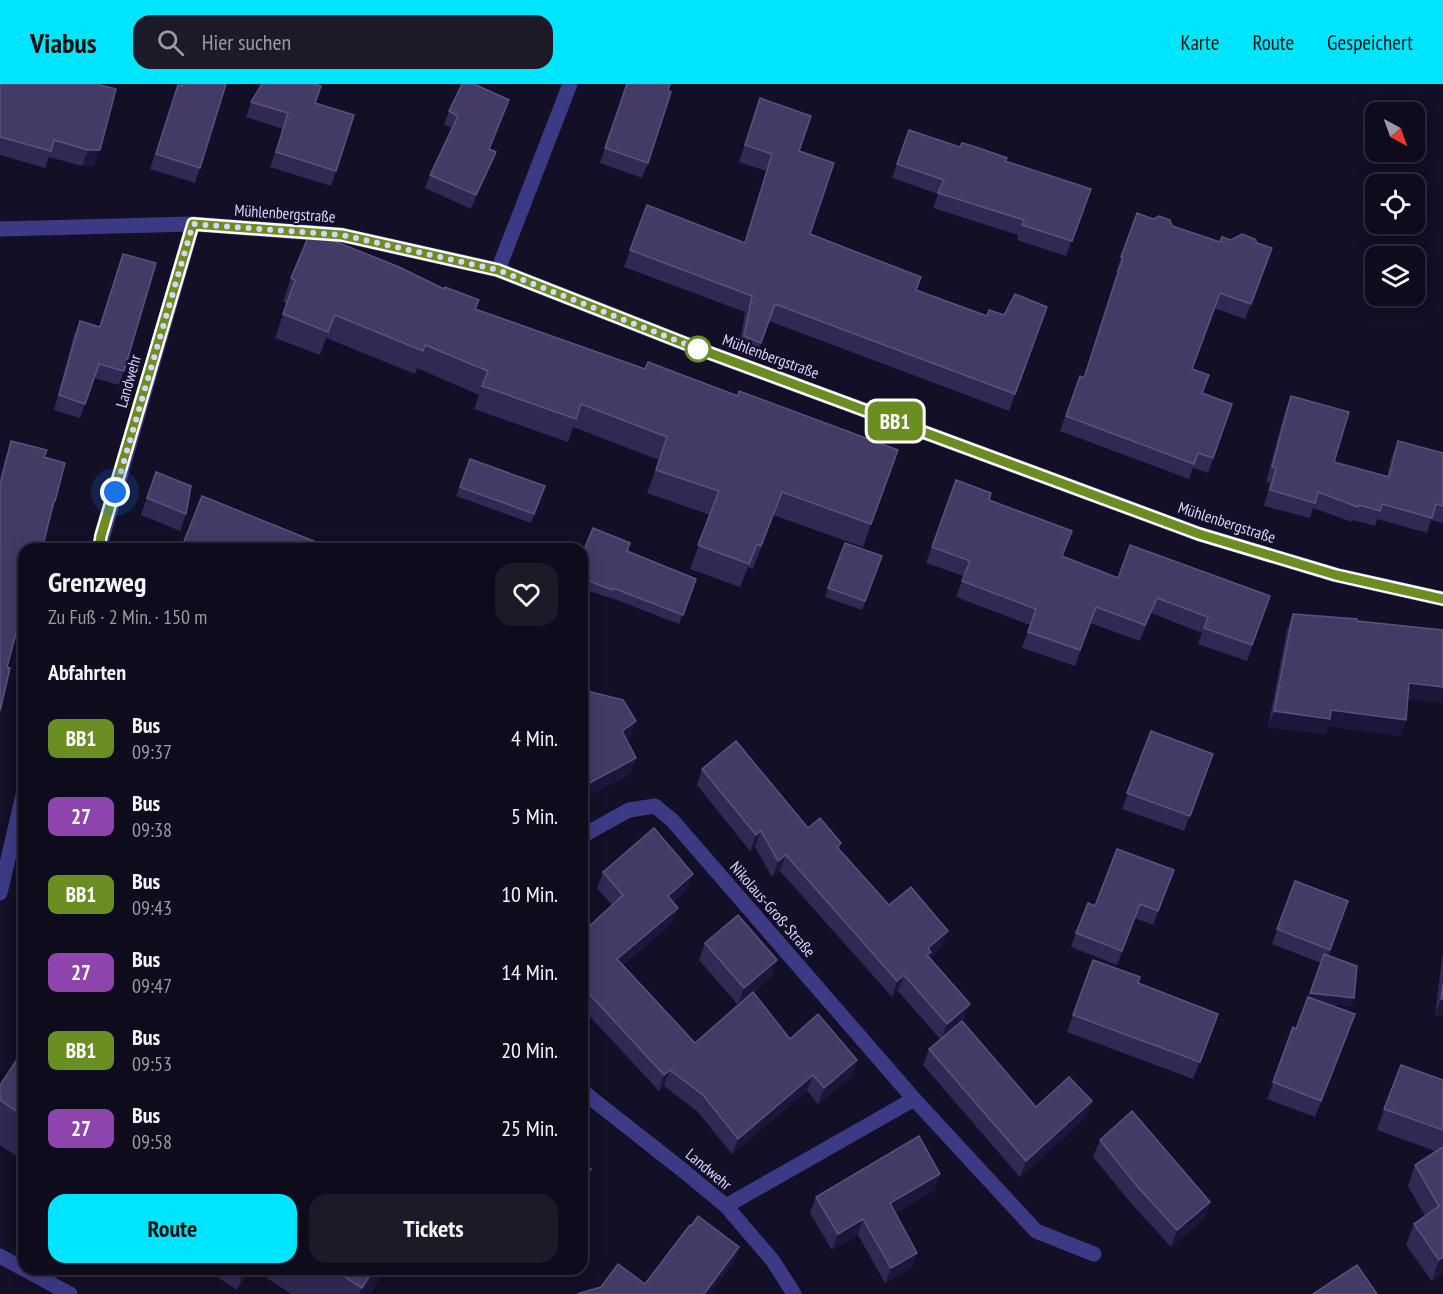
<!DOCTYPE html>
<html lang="de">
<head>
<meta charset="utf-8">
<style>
	:root { --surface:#0e0b1c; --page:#1c1929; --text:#f1f3f6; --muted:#9b9ba3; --line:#2e2b3b; --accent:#00e5ff }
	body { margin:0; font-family:"PT Sans Narrow",sans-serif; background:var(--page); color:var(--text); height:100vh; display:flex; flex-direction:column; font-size:22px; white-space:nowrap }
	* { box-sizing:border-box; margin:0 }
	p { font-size:20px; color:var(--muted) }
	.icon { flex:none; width:33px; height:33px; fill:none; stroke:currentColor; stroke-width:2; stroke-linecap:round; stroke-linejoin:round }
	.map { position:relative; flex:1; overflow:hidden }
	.details { position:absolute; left:18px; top:459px; width:570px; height:732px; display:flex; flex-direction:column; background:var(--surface); border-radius:18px; box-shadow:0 3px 15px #0003,0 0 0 2px var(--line) }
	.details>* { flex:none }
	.badge { padding:0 12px; border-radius:9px; font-size:21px; line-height:39px }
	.needle { width:39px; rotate:139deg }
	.fabs { position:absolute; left:1365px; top:18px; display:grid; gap:12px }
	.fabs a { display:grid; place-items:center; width:60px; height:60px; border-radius:12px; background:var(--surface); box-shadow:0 3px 15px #0003,0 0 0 2px var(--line); font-size:30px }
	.you { position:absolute; width:30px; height:30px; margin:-15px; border:4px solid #fff; border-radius:50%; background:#1a73e8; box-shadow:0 0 0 9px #1a73e833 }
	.map>.badge { position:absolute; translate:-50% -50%; box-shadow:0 0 0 3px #fff }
	h2 { padding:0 30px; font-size:22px; line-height:54px }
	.round { display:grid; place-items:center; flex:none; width:63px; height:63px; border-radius:18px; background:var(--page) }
	.headline { display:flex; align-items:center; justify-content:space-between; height:102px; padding:0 30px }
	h1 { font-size:28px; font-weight:700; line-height:45px }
	.primary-button { display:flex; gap:12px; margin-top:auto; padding:12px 30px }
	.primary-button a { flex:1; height:69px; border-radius:18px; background:var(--accent); color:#111; font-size:24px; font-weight:700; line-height:69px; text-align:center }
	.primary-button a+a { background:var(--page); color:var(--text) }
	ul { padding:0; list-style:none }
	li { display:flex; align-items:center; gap:18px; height:78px; padding:0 30px }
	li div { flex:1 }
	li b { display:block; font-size:22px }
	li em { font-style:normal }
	li .badge { min-width:66px; font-weight:700; text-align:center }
	header { display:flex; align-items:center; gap:36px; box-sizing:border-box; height:84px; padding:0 30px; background:var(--accent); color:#111 }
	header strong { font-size:28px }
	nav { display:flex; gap:33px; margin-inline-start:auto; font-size:21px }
	.search { width:420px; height:54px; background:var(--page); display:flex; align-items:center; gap:15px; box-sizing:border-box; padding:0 21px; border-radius:18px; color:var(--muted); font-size:22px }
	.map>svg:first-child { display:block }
</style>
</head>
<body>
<header>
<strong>Viabus</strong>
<div class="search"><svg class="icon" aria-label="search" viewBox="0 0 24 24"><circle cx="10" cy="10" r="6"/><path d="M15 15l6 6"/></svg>Hier suchen</div>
<nav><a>Karte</a><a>Route</a><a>Gespeichert</a></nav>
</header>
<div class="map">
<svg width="1443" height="1210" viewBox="0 0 1443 1210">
	<rect width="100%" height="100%" fill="#130f26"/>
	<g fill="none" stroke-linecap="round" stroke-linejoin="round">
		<!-- service -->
		<path stroke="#3d3a85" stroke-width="15" d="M0,809L24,707"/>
		<!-- minor -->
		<g stroke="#3d3a85" stroke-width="15">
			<path d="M0,145L193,140L342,151L498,186L699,265L1199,450L1336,491L1443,515"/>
			<path d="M498,186L570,0"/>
			<path d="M99,465L193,140"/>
			<path d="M582,752L629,726L655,722L672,736L914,1015L726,1122"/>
			<path d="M582,1007L685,1088L726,1122L773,1177L794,1210"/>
			<path d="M914,1015L1036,1147L1094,1170"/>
			<path d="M0,1172L70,1210"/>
		</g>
	</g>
	<!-- wall -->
	<g fill="#312854">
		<path d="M0,0H96L94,82H82L49,73L45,84L0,71Z"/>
		<path d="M182,0H226L195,99L150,85L178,1L181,2Z"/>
		<path d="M626,0L648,79L642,94L600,79Z"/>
		<path d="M760,14L799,67L810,150L921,193L917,206L987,232L1004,231L1047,223L1009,327L769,237L755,275L738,269L745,228L624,183L647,121L744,159L766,87L739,78Z"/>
		<path d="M251,18L315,19L336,87L331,102L270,83L283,45L246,33Z"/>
		<path d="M449,27L504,29L489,65L496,68L491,81L471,125L425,104L430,91L452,44L444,41Z"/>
		<path d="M909,46L1091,105L1066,172L1017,156L1018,151L933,124L938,110L892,94Z"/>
		<path d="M1137,129L1220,158L1231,156L1257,159L1272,164L1245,235L1214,224L1192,285L1202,310L1232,320L1208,389L1193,384L1189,395L1060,347L1080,292L1084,294L1118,188H1116Z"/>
		<path d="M123,170L124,287L119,301L94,294L80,334L54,326L74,251L80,237L99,243Z"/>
		<path d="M291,194L475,225L645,285L738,312L898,366L863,463L773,431L753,485L748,483L740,503L690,485L710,431L647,409L659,376L573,343L568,358L474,325L479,311L417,284L415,290L326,254L320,271L275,254L287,219L283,218Z"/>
		<path d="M1291,312L1334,378L1387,392L1392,372L1398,357L1443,369V439L1431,436L1427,449L1377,435L1375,442L1353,436L1352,438L1313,424L1310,434L1264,422L1270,399L1266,398L1285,327Z"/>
		<path d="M11,357L44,373L55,417L51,427L24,465L0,627V394L5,375Z"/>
		<path d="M470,375L545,402L531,439L456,412Z"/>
		<path d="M156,388L186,430L180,447L141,431Z"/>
		<path d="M956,396L989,416L1063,472L1118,494L1270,512L1247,577L1198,560L1202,549L1151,529L1140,557L1090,539L1075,582L1022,564L1030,541L956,513L964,492L926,479Z"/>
		<path d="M845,459L882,472L862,526L825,513Z"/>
		<path d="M627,467L696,495L679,540L609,513V514L582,504V471Z"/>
		<path d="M1293,530L1443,546V619L1408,615L1406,636L1400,652L1328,642L1325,650L1268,643L1287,546Z"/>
		<path d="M1151,647L1213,670L1184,747L1122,725Z"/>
		<path d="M702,685L808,744L841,759L839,765L889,821L942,863L930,874L964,936L962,937L1036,1023L1086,1033L1020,1093L923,981L929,965L941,956L898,907L892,913L780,787L772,793L755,763L750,767L697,701Z"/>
		<path d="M1174,786L1153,841L1135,834L1117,881L1071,863L1076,849L1095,822Z"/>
		<path d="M603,788L687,805L673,818L672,839L623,881L695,959L738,921L699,876L705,859L777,876L771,893L753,909L790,955L857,976L852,992L818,1020L807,1007L732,1070L697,1027L664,1002L659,1007L582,924V849L612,821L597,804Z"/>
		<path d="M1295,797L1348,817L1328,872L1354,914L1351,922L1327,920L1349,947L1315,1033L1267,1015L1293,943L1296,945L1321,879L1272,860Z"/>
		<path d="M1443,870V932H1435L1442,874Z"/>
		<path d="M1093,876L1138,899L1218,930L1193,995L1067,948Z"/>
		<path d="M24,965V1077L0,1061V1001Z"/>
		<path d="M1443,996V1189L1432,1197L1406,1161L1414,1140L1425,1132L1408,1102L1415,1081L1435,1067L1377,1046L1384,1025Z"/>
		<path d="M1100,1056L1210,1118L1204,1135L1171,1163L1131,1119L1093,1073Z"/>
		<path d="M935,1106L895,1129L917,1169L911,1184L885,1199L858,1151L832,1166L810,1129L816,1113Z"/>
		<path d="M205,1185H250L237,1206Z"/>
		<path d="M270,1185H385L383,1189L370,1210H291L267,1194Z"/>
	</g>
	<!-- shaded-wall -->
	<g fill="#1d163a">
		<path d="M88,66H100L94,82H82Z"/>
		<path d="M496,68L491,81L471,125L476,111Z"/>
		<path d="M1409,599L1443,603V619L1404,615Z"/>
		<path d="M1331,626L1406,636L1400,652L1328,642L1325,650L1268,643L1274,627Z"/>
		<path d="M636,637L630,653L616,662L622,647Z"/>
		<path d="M636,674L631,690L582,716V703Z"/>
		<path d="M761,747L755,763L750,767L756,751Z"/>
		<path d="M786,771L780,787L772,793L778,777Z"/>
		<path d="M693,790L687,805L662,827L668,812Z"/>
		<path d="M678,824L672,839L612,890L617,875Z"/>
		<path d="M948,847L942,863L928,875V864Z"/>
		<path d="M777,876L771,893L738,921L744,904Z"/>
		<path d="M904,891L898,907L892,913L897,897Z"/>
		<path d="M1310,909L1354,914L1351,922L1306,918Z"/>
		<path d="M1441,915H1443V932H1435Z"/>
		<path d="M970,920L964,936L941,956L947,940Z"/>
		<path d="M857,976L852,992L818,1020L824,1004Z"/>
		<path d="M670,986L664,1002L659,1007L664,991Z"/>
		<path d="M813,991L807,1007L732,1070L738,1055Z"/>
		<path d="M1092,1017L1086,1033L1020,1093L1026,1077Z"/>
		<path d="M589,1054L583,1070L582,1071V1064Z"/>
		<path d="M591,1085L585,1101L582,1105V1098Z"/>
		<path d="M940,1090L935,1106L884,1135L890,1119Z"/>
		<path d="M1210,1118L1204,1135L1171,1163L1177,1146Z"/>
		<path d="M863,1135L858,1151L832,1166L838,1150Z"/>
		<path d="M739,1163L734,1179L710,1210H704Z"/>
		<path d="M917,1169L911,1184L885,1199L891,1184Z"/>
		<path d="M1443,1173V1189L1432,1197L1439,1176Z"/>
		<path d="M245,1185H250L237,1206Z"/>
		<path d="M374,1185H385L383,1189L370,1210H359L362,1204Z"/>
	</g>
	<!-- building -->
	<g fill="#433a66" stroke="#5a527e" stroke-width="1.5">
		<path d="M0,0H96L116,5L100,66H88L54,56L51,67L0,53Z"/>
		<path d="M182,0H226L200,84L156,70L178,1L182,2Z"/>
		<path d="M262,0H314L321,2L315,19L354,31L336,87L276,68L288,29L251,18Z"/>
		<path d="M462,0H474L509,16L489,65L496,68L476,111L430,91L458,32L449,27Z"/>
		<path d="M627,0H670L668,6L671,8L648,79L605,64Z"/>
		<path d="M760,14L811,32L799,67L834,79L810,150L921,193L916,206L987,232L989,226L1004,231L1015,210L1047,223L1015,310L775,220L761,259L744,252L752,212L630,166L647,121L745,159L772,70L745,61Z"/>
		<path d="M909,46L960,63L962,59L976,63L1007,74L1005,77L1091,105L1072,157L1022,141L1024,136L938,109L944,96L897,80Z"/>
		<path d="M1137,129L1153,135L1159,132L1170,136L1172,142L1220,158L1222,153L1231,156L1242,150L1255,155L1257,159L1272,164L1251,220L1220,209L1192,285L1209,291L1202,309L1232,320L1213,374L1198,369L1194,380L1066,332L1080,292L1084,294L1123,173H1121Z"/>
		<path d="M310,149L322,153V152L399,183L444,205L445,203L479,216L475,225L645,285L648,278L738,312L739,307L898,366L871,440L782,408L761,462L757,460L749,480L698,461L719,407L656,386L667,353L581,320L576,335L482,302L488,287L425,261L423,267L335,231L328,248L283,230L295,196L291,194Z"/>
		<path d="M123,170L156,179L124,287L99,280L85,320L59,311L80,237L100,243Z"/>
		<path d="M1291,312L1349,328L1334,378L1389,393L1398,357L1443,369V422L1436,420L1432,434L1382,420L1380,427L1359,421L1358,423L1318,408L1315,419L1270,406L1276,384L1272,383Z"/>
		<path d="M11,357L47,366L44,373L65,379L55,417H54L42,465H24V520L7,583L10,584L0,627V402Z"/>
		<path d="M470,375L545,402L534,430L460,403Z"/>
		<path d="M156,388L191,402L186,430L147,414Z"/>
		<path d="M956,396L991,409L989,416L1072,447L1062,472L1118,494L1130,461L1270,512L1252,561L1204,544L1208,533L1157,514L1145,541L1096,523L1080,566L1028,548L1036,525L962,497L970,477L932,463Z"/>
		<path d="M202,412L316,458L313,465H181Z"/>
		<path d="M593,444L630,459L627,467L696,495L683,531L613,504L612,506L582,494V471Z"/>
		<path d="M845,459L882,472L865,517L828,504Z"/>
		<path d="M1293,530L1357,535V537L1443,546V603L1409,599L1406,636L1331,626L1330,635L1274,627Z"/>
		<path d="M587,607L623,616L636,637L622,647L636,674L582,703V612Z"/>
		<path d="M1151,647L1213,670L1190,732L1127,709Z"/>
		<path d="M736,657L808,744L820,734L841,759L837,763L889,821L911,803L948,847L928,864L931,868L927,871L970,920L947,940L904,891L897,897L786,771L778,777L761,747L756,751L702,685Z"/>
		<path d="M654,744L693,790L668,812L678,824L617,875L695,959L753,908L790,955L818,930L857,976L824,1004L813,991L738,1055L703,1011L670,986L664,991L582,902V849L623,811L603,788Z"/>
		<path d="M1117,765L1174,786L1158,827L1140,820L1122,867L1076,849L1088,819L1095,822Z"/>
		<path d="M1295,797L1348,817L1330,866L1277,845Z"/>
		<path d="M738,831L777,876L744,904L705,859Z"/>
		<path d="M1324,870L1357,882L1354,914L1310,909Z"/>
		<path d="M1093,876L1140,893L1138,899L1218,930L1200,978L1073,931Z"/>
		<path d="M1443,900V915H1441Z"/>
		<path d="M1308,913L1355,930L1321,1017L1273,998L1293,943L1296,945Z"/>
		<path d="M962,937L1036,1023L1069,993L1092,1017L1026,1077L929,965Z"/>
		<path d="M24,965V1032L0,1016V1001Z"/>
		<path d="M1401,981L1443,996V1046L1384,1025Z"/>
		<path d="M1132,1027L1210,1118L1177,1146L1137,1102L1100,1056Z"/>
		<path d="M582,1050L589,1054L582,1064Z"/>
		<path d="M919,1052L940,1090L890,1119L917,1169L891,1184L863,1135L838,1150L816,1113Z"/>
		<path d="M1443,1063V1173L1439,1176L1414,1140L1439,1122L1415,1081Z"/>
		<path d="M582,1079L591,1085L582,1098Z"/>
		<path d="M698,1132L739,1163L704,1210H577L601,1203L618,1180L645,1200L690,1141L691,1142Z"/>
		<path d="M1357,1181L1377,1210H1313Z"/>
		<path d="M333,1185H374L362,1204Z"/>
	</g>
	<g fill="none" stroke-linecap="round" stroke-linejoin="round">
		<!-- line casing -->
		<g stroke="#fff" stroke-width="14">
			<path id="line" d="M99,465L101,452L193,140L342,151L498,186L699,265L1199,450L1336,491L1443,515"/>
		</g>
		<!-- line -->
		<use href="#line" stroke="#6b8e23" stroke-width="9"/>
		<!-- walk -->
		<path stroke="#d9d4ff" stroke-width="6" stroke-dasharray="0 10.8" d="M115,408L193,140L342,151L498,186L698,265"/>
	</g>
	<!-- markers -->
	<circle fill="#fff" stroke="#6b8e23" stroke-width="3" cx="698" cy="265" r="12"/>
	<g text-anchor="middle" stroke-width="4.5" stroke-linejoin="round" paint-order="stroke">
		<!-- street labels -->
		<g font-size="16" fill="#d9d4ff" stroke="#130f26">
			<text transform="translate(285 129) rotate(4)" y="6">Mühlenbergstraße</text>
			<text transform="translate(771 272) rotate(20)" y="6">Mühlenbergstraße</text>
			<text transform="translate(128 297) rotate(-74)" y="6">Landwehr</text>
			<text transform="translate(1227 438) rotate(18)" y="6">Mühlenbergstraße</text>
			<text transform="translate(773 825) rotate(49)" y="6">Nikolaus-Groß-Straße</text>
			<text transform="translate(709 1085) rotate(40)" y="6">Landwehr</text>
		</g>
	</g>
</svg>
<div class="fabs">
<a><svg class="needle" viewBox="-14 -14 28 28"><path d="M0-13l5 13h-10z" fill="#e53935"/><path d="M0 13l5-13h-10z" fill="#9b9ba3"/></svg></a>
<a><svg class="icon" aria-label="locate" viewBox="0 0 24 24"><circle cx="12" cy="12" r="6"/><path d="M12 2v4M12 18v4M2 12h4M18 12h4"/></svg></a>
<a><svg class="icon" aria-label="layers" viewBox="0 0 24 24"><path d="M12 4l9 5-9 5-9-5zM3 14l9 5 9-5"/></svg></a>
</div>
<div class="you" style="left:115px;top:408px"></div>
<b class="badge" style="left:895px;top:337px;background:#6b8e23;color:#fff">BB1</b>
<section class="details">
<div class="headline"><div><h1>Grenzweg</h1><p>Zu Fuß · 2 Min. · 150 m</p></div><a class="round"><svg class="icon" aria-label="heart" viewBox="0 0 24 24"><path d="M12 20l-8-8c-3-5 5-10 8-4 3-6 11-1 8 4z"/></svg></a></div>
<h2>Abfahrten</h2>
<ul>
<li><span class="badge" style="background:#6b8e23;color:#fff">BB1</span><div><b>Bus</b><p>09:37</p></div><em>4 Min.</em></li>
<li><span class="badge" style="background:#8e44ad;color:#fff">27</span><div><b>Bus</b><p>09:38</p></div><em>5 Min.</em></li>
<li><span class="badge" style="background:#6b8e23;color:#fff">BB1</span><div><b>Bus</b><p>09:43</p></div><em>10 Min.</em></li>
<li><span class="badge" style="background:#8e44ad;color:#fff">27</span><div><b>Bus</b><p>09:47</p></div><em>14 Min.</em></li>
<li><span class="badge" style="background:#6b8e23;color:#fff">BB1</span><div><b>Bus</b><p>09:53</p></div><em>20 Min.</em></li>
<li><span class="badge" style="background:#8e44ad;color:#fff">27</span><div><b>Bus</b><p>09:58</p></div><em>25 Min.</em></li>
</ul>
<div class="primary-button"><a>Route</a><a>Tickets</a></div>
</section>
</div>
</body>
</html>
